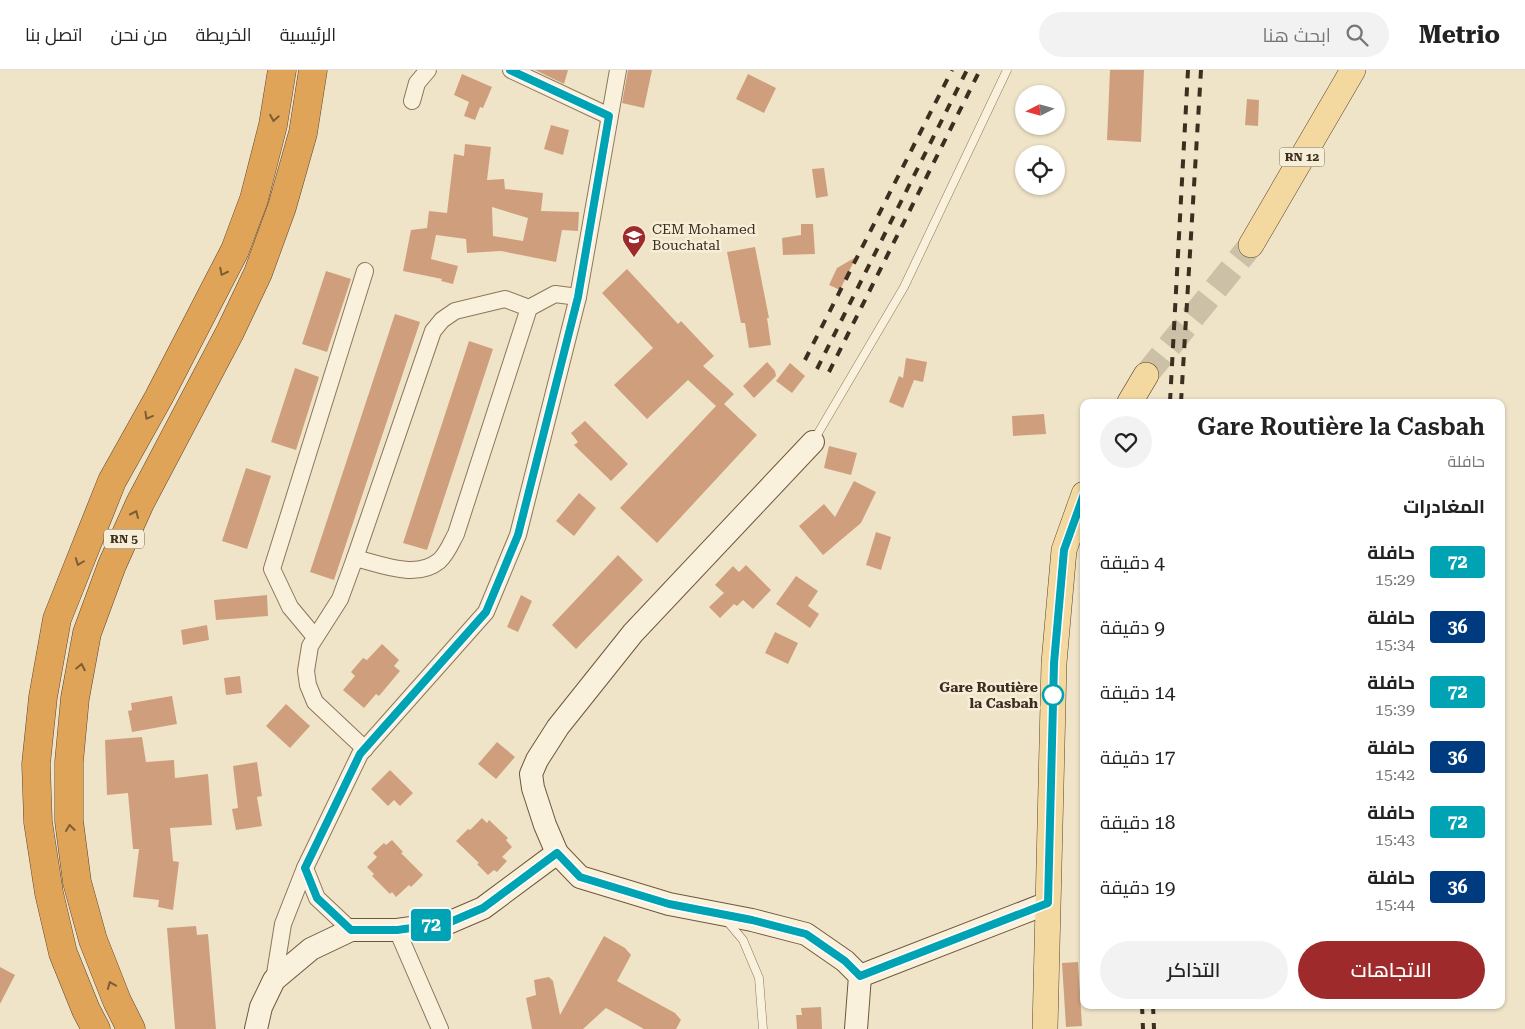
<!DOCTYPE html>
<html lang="ar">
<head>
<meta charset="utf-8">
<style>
	:root { --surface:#fff; --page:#f2f2f2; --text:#222; --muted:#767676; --line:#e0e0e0; --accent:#9e2a2b }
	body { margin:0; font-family:"Roboto Serif",Cairo,serif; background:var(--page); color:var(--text); direction:rtl; height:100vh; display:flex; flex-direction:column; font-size:19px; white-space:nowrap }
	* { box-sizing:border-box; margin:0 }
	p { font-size:16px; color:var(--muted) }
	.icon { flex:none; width:28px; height:28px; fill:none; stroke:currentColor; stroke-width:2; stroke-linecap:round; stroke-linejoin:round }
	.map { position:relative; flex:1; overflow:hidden; direction:ltr }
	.sheet { position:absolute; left:1080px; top:329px; width:425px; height:610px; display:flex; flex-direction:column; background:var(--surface); border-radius:10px; box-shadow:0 1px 4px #0004; direction:rtl }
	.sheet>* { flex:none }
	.badge { padding:0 10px; border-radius:4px; font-size:18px; line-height:32px }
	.needle { width:32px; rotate:264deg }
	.controls { position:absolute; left:1015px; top:15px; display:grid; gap:10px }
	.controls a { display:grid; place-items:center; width:50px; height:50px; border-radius:50%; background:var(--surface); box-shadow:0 1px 4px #0004; font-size:25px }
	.map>.badge { position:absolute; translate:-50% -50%; box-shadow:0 0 0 2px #fff }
	h2 { padding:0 20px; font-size:19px; line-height:45px }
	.round { display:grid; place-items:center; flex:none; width:52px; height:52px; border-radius:26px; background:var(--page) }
	.headline { display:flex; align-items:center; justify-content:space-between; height:85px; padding:0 20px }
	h1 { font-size:24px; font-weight:600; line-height:38px }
	.primary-button { display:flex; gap:10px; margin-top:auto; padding:10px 20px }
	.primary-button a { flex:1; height:58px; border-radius:30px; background:var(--accent); color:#fff; font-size:20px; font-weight:600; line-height:58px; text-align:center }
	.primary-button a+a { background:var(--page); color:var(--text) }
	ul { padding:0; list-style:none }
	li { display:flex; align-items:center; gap:15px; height:65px; padding:0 20px }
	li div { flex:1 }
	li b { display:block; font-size:19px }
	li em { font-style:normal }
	li .badge { min-width:55px; font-weight:700; text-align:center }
	header { display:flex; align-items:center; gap:30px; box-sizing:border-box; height:70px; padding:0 25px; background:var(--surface); border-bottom:1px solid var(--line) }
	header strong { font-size:24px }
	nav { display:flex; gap:28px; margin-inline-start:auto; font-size:18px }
	.search { width:350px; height:45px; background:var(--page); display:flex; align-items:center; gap:12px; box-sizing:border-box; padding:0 18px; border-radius:28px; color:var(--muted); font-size:19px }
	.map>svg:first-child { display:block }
</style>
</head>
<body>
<header>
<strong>Metrio</strong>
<div class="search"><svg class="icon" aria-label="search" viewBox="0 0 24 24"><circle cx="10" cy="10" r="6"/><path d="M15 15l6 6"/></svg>ابحث هنا</div>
<nav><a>الرئيسية</a><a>الخريطة</a><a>من نحن</a><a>اتصل بنا</a></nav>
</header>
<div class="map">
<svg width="1525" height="959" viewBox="0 0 1525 959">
	<rect width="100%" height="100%" fill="#f0e4c8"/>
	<!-- building -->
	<g fill="#cf9f7d" fill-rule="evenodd">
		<path d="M535,0H568L564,14Z"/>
		<path d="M628,0H652L644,38L622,33Z"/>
		<path d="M1110,0H1144L1141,72L1107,70Z"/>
		<path d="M462,4L492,17L483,38L480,37L475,50L464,46L469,32L454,25Z"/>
		<path d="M748,4L776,18L764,43L736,29Z"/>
		<path d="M1247,29L1259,30L1258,56L1245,55Z"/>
		<path d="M551,55L569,60L563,85L544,79Z"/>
		<path d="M465,74L491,77L487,110L504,109L505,119L543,123L541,141L579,142L578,161L562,160L556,192L501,181L467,183L466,169L436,165L431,189L458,196L453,214L441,211L442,209L403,201L411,160L427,158L429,141L447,143L454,84L464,86ZM492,137L528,148L523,171L493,166Z"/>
		<path d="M824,98L828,126L816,128L812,99Z"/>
		<path d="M801,154H813L815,184L783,185L782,168L801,165Z"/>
		<path d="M755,177L769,248H767L771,275L749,278L745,253H741L727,182Z"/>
		<path d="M856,187L840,220L829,215L837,198Z"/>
		<path d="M627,199L678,254L681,251L714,286L703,296L734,324L724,334L757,365L657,473L620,438L716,336L688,310L647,349L614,315L653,278L602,223Z"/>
		<path d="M326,201L351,209L327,282L302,274Z"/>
		<path d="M395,244L420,252L334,510L310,502Z"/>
		<path d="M469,271L493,279L427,480L403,473Z"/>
		<path d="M906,288L927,292L923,312L914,310L903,338L889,332L899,306L903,308Z"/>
		<path d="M767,292L775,301L776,306L754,328L743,316Z"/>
		<path d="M790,293L805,306L792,323L776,311Z"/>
		<path d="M295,298L319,307L296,380L271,372Z"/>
		<path d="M1044,344L1046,364L1013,366L1012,346Z"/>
		<path d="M585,351L628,394L611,411L574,375L578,372L571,363Z"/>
		<path d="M829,376L857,383L851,405L824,398Z"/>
		<path d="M246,398L271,406L247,479L222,471Z"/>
		<path d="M854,411L876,422L861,453L823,485L799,456L824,434L835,447Z"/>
		<path d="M579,423L596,438L574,466L556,451Z"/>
		<path d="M876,462L891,467L881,500L866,495Z"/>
		<path d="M618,485L643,510L576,579L552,555Z"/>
		<path d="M746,495L771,520L753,539L743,530L737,536L734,534L720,548L709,537L724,523L715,515L733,496L739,502Z"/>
		<path d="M796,506L818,521L808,536L819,544L810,558L776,534Z"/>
		<path d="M267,525L268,546L216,550L214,530Z"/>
		<path d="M521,525L532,531L518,562L507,557Z"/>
		<path d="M207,555L209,570L183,575L181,560Z"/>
		<path d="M775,562L798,573L788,594L765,583Z"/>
		<path d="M382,574L399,590L394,596L400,601L379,626L376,624L364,638L343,620L355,606L351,602L363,588L367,590Z"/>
		<path d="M240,606L242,623L226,625L224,608Z"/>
		<path d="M172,626L177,654L132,662L128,641L132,640L131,633Z"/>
		<path d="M286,634L310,656L290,678L266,656Z"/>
		<path d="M142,667L146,692L174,690L175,708L208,704L212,755L170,758L173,791L179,792L173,840L158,837L159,830L133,827L139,779H133L128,723L107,725L105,670Z"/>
		<path d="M497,672L515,687L496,709L478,694Z"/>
		<path d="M257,692L262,726L257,727L262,756L236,760L232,739L238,738L233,696Z"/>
		<path d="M390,700L413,723L400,736L394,730L388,736L371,719Z"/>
		<path d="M482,748L487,753L489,750L508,768L506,770L512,777L502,787L507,791L497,802L494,800L488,805L477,794L479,793L456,771L468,759L470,760Z"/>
		<path d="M392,770L403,782L401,783L423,805L411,817L409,815L396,827L392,822L390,824L372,806L374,804L367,797L377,787L373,783L384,773L386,775Z"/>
		<path d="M196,856L197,865L208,864L216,959H175L167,858Z"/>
		<path d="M604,866L625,878L631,885L617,911L675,943L681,950L676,959H644L606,938L583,959H532L526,928L536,925L534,910L549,907L553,911L560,945Z"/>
		<path d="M1078,892L1082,956L1066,957L1062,893Z"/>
		<path d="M0,897L15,905L0,934Z"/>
		<path d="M821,937L822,959H797L796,945H802L801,938Z"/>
	</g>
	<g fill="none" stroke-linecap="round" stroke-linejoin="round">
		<!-- primary-tunnel -->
		<path stroke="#ccc0a6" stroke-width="25" stroke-dasharray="25 12" stroke-linecap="butt" d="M1146,305L1251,175"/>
		<!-- lane casing -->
		<g stroke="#8d765c" stroke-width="9">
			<g id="lane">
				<path d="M814,370L904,217L1007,0"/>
				<path d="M727,851L743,870L759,908L763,959"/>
			</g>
		</g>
		<!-- street casing -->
		<g stroke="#8d765c" stroke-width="18">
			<g id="street">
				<path d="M511,0L609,46"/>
				<path d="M412,31L417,13L428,0"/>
				<path d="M355,488L433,261L442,250L455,241L505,229L529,238"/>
				<path d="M315,567L290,537L272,499L365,201"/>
				<path d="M365,679L315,632L308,615L306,601L310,576L340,529L355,488C380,494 416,510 439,491C447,484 451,473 456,464L529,238L555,224L578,227"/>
				<path d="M305,798L317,828L351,860"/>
				<path d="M397,860L440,959"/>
				<path d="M274,910L283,854L305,798L360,684L486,542L518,465L578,227L618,0"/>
			</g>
		</g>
		<!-- secondary casing -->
		<g stroke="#6f573f" stroke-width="24">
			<g id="secondary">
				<path d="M813,372L633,563L558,657L537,690L531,704L533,718L545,755L557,783L580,807L669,834L752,850L806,864L845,891L860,906L856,959"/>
				<path d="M860,906L1048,833"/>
				<path d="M256,959L261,937L274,910L311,879L351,860H397L448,853L483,838L557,783"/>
			</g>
		</g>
		<!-- primary casing -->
		<g stroke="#5b4430" stroke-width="26">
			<g id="primary">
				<path d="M1251,175L1353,0"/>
				<path d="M1130,332L1146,305"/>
				<path d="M1045,959L1054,593L1064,480L1084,424"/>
			</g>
		</g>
		<!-- highway casing -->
		<g stroke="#5b4430" stroke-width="29">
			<g id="highway">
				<path d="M96,959L86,940L63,883L49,823L38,752L36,694L43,627L57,549L112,411L159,327L235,180L254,129L273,55L282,0"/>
				<path d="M131,959L117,931L93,870L77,812L69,751V692L75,628L87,563L112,495L140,433L230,262L258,203L282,137L303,63L313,0"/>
			</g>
		</g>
		<!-- lane -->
		<use href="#lane" stroke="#faf1dc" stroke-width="8"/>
		<!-- street -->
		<use href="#street" stroke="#faf1dc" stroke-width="16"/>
		<!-- secondary -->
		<use href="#secondary" stroke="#faf1dc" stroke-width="22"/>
		<!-- primary -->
		<use href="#primary" stroke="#f3d9a0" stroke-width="25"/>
		<!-- highway -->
		<use href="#highway" stroke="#e0a458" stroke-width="28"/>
		<!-- rail -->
		<g stroke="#3d2e20" stroke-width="4" stroke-dasharray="9 9" stroke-linecap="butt">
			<path d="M805,290L952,0"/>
			<path d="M817,299L967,0"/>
			<path d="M829,302L980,0"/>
			<path d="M1170,332L1188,0"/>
			<path d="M1181,332L1201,0"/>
			<path d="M1142,935L1143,959"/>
			<path d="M1153,935L1154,959"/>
		</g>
	</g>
	<!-- one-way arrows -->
	<defs><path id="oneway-chevron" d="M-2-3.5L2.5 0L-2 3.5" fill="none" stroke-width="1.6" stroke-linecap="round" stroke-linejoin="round" transform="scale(1.25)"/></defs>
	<g stroke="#7e5d36">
		<use href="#oneway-chevron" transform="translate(274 48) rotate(100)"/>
		<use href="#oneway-chevron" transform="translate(223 202) rotate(117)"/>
		<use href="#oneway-chevron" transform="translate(148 346) rotate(119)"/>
		<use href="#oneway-chevron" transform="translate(135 444) rotate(-66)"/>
		<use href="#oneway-chevron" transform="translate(79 492) rotate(111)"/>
		<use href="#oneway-chevron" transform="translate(81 597) rotate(-79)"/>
		<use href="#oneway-chevron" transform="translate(70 758) rotate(-97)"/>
		<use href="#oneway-chevron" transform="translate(111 915) rotate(-112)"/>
	</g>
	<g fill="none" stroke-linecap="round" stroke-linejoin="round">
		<!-- line casing -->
		<g stroke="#fff" stroke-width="11">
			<path id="line" d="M510,0L609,46L578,227L518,465L486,542L360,684L305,798L317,828L351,860H397L448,853L483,838L557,783L580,807L669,834L752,850L806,864L845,891L860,906L1048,833L1054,593L1064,480L1084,424"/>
		</g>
		<!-- line -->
		<use href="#line" stroke="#00a3b4" stroke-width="8"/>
	</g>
	<!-- icons -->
	<defs>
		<g id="school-pin" transform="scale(1.25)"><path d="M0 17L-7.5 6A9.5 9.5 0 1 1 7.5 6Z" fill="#9e2a2b" stroke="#f7eed8"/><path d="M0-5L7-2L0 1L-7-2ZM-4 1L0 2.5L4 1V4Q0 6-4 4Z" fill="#fff"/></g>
	</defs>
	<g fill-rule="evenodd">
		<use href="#school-pin" x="634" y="167"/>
	</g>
	<!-- markers -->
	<circle fill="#fff" stroke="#00a3b4" stroke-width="2.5" cx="1053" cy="625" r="10"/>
	<g text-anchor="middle" stroke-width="5" stroke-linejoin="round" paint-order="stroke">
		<!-- shield labels -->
		<g fill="#f7eed8" stroke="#756857" stroke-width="1">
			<rect x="1279.5" y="77.5" width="45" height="19" rx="4"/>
			<rect x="104" y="459.5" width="40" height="19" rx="4"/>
		</g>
		<g font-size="12" font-weight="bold" fill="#3d2e20">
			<text x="1302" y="91">RN 12</text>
			<text x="124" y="473">RN 5</text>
		</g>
		<!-- poi labels -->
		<g font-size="14" fill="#3d2e20" stroke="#f7eed8" text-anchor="start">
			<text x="652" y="164">CEM Mohamed<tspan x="652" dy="16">Bouchatal</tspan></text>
		</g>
		<!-- stop labels -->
		<g font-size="14" font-weight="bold" fill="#3d2e20" stroke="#f7eed8" text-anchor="end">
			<text x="1038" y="622">Gare Routière<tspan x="1038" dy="16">la Casbah</tspan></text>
		</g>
	</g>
</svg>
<div class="controls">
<a><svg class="needle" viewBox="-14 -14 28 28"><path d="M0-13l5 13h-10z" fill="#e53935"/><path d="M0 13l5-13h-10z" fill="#767676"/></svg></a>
<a><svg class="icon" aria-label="locate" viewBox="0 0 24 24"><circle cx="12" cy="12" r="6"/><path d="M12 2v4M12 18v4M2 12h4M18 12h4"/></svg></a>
</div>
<b class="badge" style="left:431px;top:855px;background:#00a3b4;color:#fff">72</b>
<section class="sheet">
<div class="headline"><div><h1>Gare Routière la Casbah</h1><p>حافلة</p></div><a class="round"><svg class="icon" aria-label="heart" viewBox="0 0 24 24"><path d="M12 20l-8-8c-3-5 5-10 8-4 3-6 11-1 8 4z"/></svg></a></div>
<h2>المغادرات</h2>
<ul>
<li><span class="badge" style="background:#00a3b4;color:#fff">72</span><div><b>حافلة</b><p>15:29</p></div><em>4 دقيقة</em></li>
<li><span class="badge" style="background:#003b80;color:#fff">36</span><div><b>حافلة</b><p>15:34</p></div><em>9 دقيقة</em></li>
<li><span class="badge" style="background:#00a3b4;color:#fff">72</span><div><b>حافلة</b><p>15:39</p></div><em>14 دقيقة</em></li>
<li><span class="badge" style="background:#003b80;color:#fff">36</span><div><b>حافلة</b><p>15:42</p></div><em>17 دقيقة</em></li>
<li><span class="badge" style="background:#00a3b4;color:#fff">72</span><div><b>حافلة</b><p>15:43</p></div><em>18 دقيقة</em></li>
<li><span class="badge" style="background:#003b80;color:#fff">36</span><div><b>حافلة</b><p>15:44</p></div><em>19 دقيقة</em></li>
</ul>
<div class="primary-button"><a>الاتجاهات</a><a>التذاكر</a></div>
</section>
</div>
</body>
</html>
